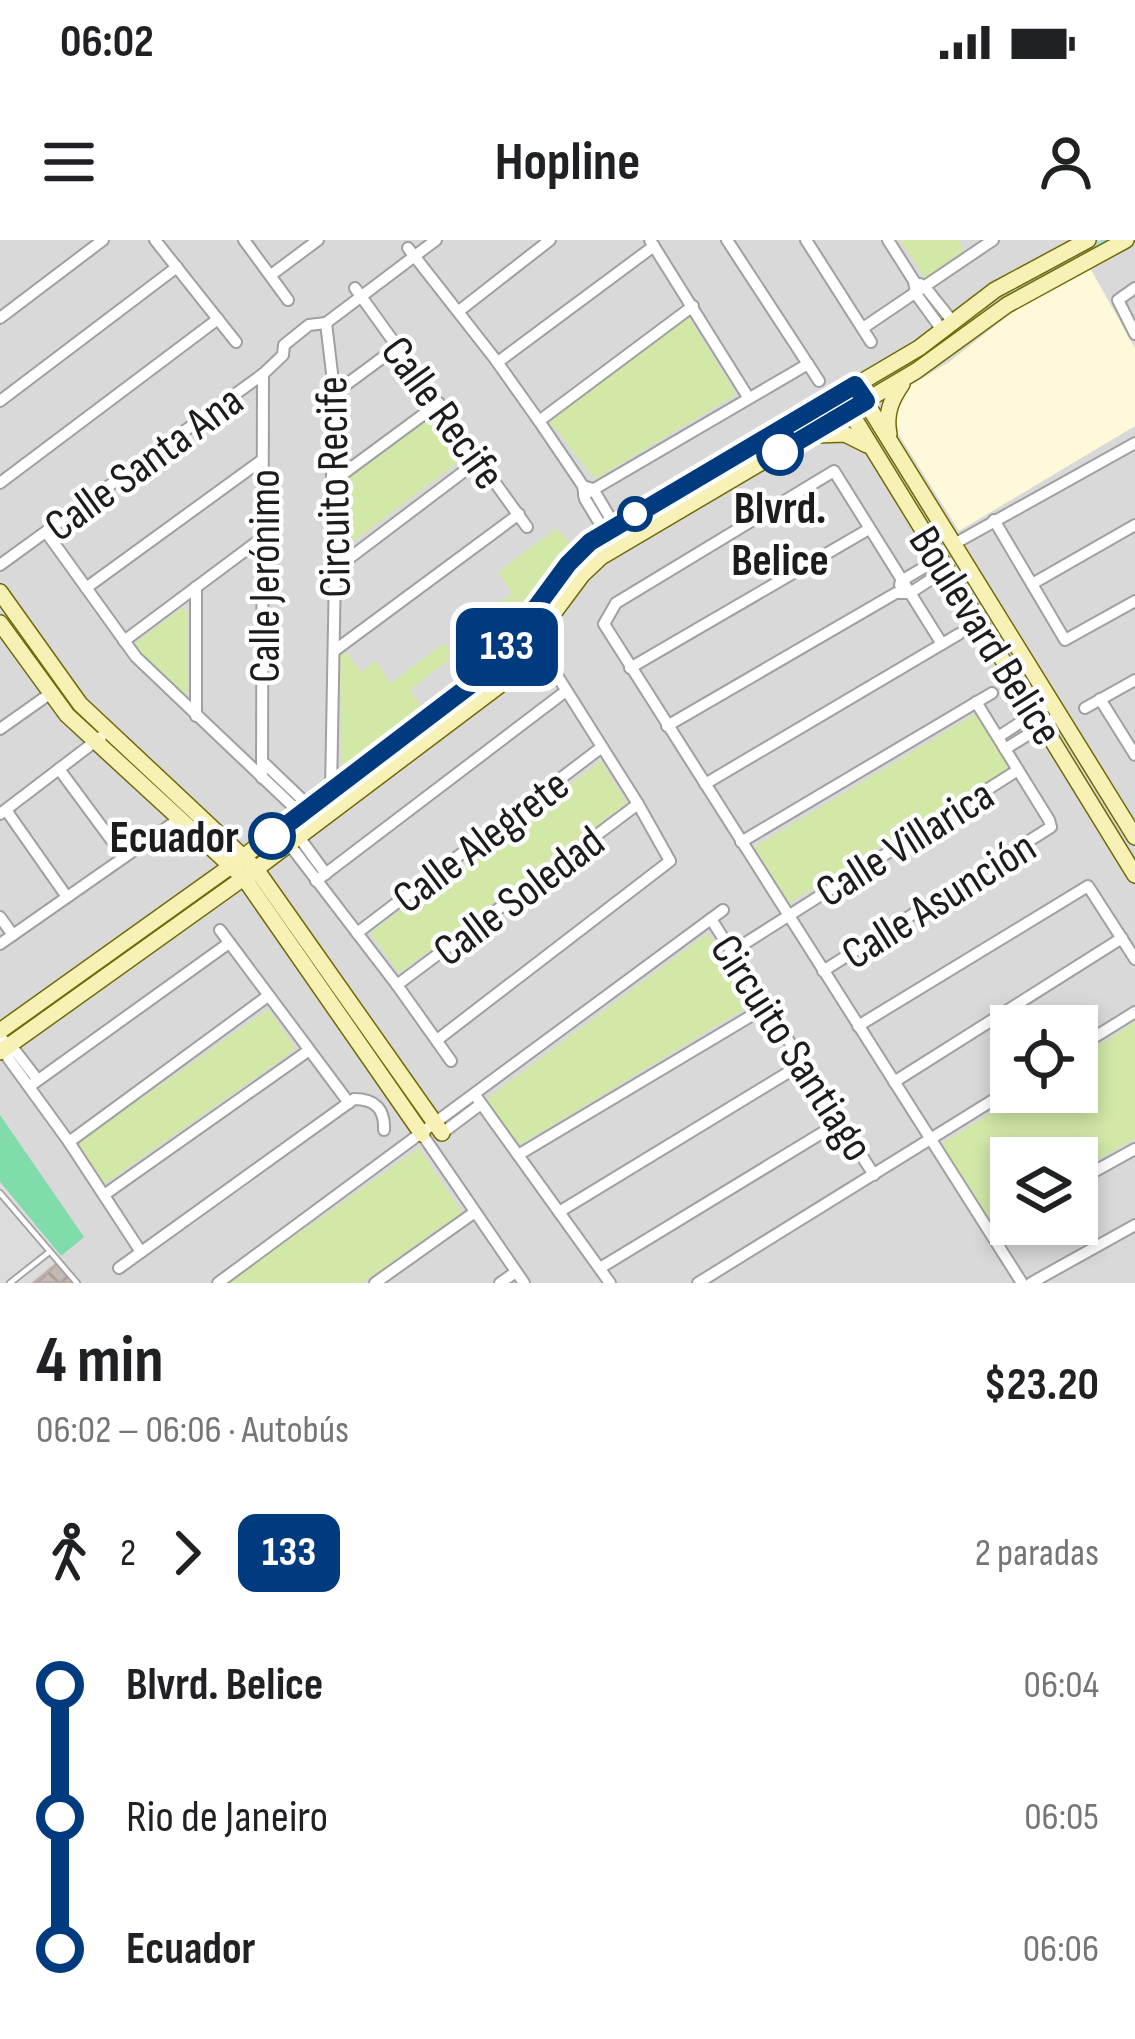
<!DOCTYPE html>
<html lang="es">
<head>
<meta charset="utf-8">
<style>
	:root { --surface:#fff; --page:#f6f6f6; --text:#202124; --muted:#757577 }
	body { margin:0; font-family:"Sofia Sans Condensed",sans-serif; background:var(--page); color:var(--text); height:100vh; display:flex; flex-direction:column; font-size:45px; white-space:nowrap }
	* { box-sizing:border-box; margin:0 }
	p { font-size:39px; color:var(--muted) }
	.icon { flex:none; width:66px; height:66px; fill:none; stroke:currentColor; stroke-width:2; stroke-linecap:round; stroke-linejoin:round }
	.map { position:relative; height:1043px; overflow:hidden }
	.details { display:flex; flex-direction:column; background:var(--surface); flex:1 }
	.details>* { flex:none }
	.badge { padding:0 24px; border-radius:18px; font-size:42px; line-height:78px }
	.tools { position:absolute; left:990px; top:765px; display:grid; gap:24px }
	.tools a { display:grid; place-items:center; width:108px; height:108px; border-radius:0px; background:var(--surface); box-shadow:0 6px 18px #0003; font-size:60px }
	.map>.badge { position:absolute; translate:-50% -50%; box-shadow:0 0 0 6px #fff }
	.legs { display:flex; align-items:center; gap:18px; height:132px; padding:0 36px; font-size:39px }
	.legs p { margin-inline-start:auto }
	.head { display:flex; align-items:center; justify-content:space-between; height:204px; padding:0 36px }
	h1 { font-size:66px; font-weight:700; line-height:90px }
	ul { padding:0 36px; list-style:none }
	li { display:flex; align-items:center; gap:42px; height:132px; font-size:45px }
	li i { display:grid; place-items:center; width:18px; height:100%; margin:0 15px; background:currentColor }
	li i::after { content:''; width:30px; height:30px; margin:-15px; border:9px solid; border-radius:50%; background:var(--surface) }
	li p { margin-inline-start:auto }
	li:first-child i { background:linear-gradient(#0000 50%,currentColor 0) }
	li:last-child i { background:linear-gradient(currentColor 50%,#0000 0) }
	.status { display:flex; justify-content:space-between; align-items:center; height:84px; padding:0 60px; background:var(--surface); direction:ltr }
	.status svg { height:33px; fill:currentColor }
	header { display:flex; justify-content:space-between; align-items:center; height:156px; padding:0 36px; background:var(--surface); font-size:54px; font-weight:700 }
	.map>svg:first-child { display:block }
</style>
</head>
<body>
<div class="status"><b>06:02</b><svg viewBox="0 0 49 12"><path d="M0 12V9h3v3zM5 12V6h3v6zM10 12V3h3v9zM15 12V0h3v12zM26 1h20v11H26zM47 4h2v5h-2z"/></svg></div>
<header><svg class="icon" aria-label="menu" viewBox="0 0 24 24"><path d="M4 6h16M4 12h16M4 18h16"/></svg>Hopline<svg class="icon" aria-label="person" viewBox="0 0 24 24"><circle cx="12" cy="8" r="4"/><path d="M4 21q1-7 8-7t8 7"/></svg></header>
<div class="map">
<svg width="1135" height="1043" viewBox="0 0 1135 1043">
	<defs>
		<pattern id="building-cross-hatch" width="8" height="8" patternUnits="userSpaceOnUse" patternTransform="scale(3)"><rect width="8" height="8" fill="#c5b9b5"/><path d="M0 0l8 8M0 8l8-8" fill="none" stroke="#a99e9b"/></pattern>
	</defs>
	<rect width="100%" height="100%" fill="#ede7e1"/>
	<!-- residential -->
	<path fill="#dad9d9" fill-rule="evenodd" d="M0,0H1135V1043H0ZM1011,786H1077V852H1011ZM1011,918H1077V984H1011Z"/>
	<!-- education -->
	<path fill="#fef9d9" d="M1090,28L1135,108V186L959,291L897,192L894,174L901,156L911,145L949,122L1011,73Z"/>
	<!-- grass -->
	<g fill="#d1e8a7">
		<path d="M900,0H958L964,10L925,38Z"/>
		<path d="M688,77L737,154L595,239L549,181Z"/>
		<path d="M432,176L438,177L466,216L342,310V244Z"/>
		<path d="M557,288L571,305L484,420L477,417L468,406L486,393L476,379L512,353L498,332Z"/>
		<path d="M182,368L188,371V452L185,455L143,416L134,404Z"/>
		<path d="M444,403L454,416L410,450L423,469L341,531L340,415L345,411L361,432L375,421L391,443Z"/>
		<path d="M975,474L1009,528L789,663L754,607Z"/>
		<path d="M601,521L627,563L399,733L370,693Z"/>
		<path d="M708,693L752,764L518,906L486,859Z"/>
		<path d="M268,769L296,809L104,944L78,903Z"/>
		<path d="M1135,782V899L1077,931V918H1011V968L988,981L941,904L1024,852H1077V819Z"/>
		<path d="M419,908L462,972L362,1043H228Z"/>
	</g>
	<!-- pitch -->
	<path fill="#80dcaa" d="M0,875L84,997L61,1016L0,942Z"/>
	<!-- parking -->
	<path fill="#dcdcdc" d="M0,942L61,1016L28,1043H0Z"/>
	<g fill="none" stroke-linecap="round" stroke-linejoin="round">
		<!-- stream -->
		<g stroke="#a2d7db" stroke-width="3">
			<path d="M1002,59L1105,0"/>
			<path d="M872,148L912,124"/>
			<path d="M741,226L837,168"/>
			<path d="M18,790L152,694"/>
		</g>
	</g>
	<!-- building -->
	<path fill="url(#building-cross-hatch)" stroke="#bfaca4" stroke-width="3" d="M58,1023L75,1043H34Z"/>
	<g fill="none" stroke-linecap="round" stroke-linejoin="round">
		<!-- lane casing -->
		<g stroke="#a0a0a0" stroke-width="8">
			<g id="lane">
				<path d="M0,953L77,1043"/>
				<path d="M10,1043L48,1013"/>
			</g>
		</g>
		<!-- street casing -->
		<g stroke="#a0a0a0" stroke-width="14">
			<g id="street">
				<path d="M155,0L236,102"/>
				<path d="M244,0L288,60"/>
				<path d="M650,0L748,157"/>
				<path d="M727,0L819,141"/>
				<path d="M806,0L871,102"/>
				<path d="M888,0L914,41L916,54L942,90"/>
				<path d="M408,8L495,119L539,181L583,246L585,259L605,292"/>
				<path d="M271,35L318,0"/>
				<path d="M920,44L925,47L953,82"/>
				<path d="M355,48L527,287"/>
				<path d="M1135,48L1118,60L1135,94"/>
				<path d="M459,71L550,0"/>
				<path d="M0,78L103,0"/>
				<path d="M326,83L332,133V242L335,329L331,551"/>
				<path d="M863,88L993,0"/>
				<path d="M498,122L654,6"/>
				<path d="M332,155L397,107"/>
				<path d="M0,161L177,27"/>
				<path d="M539,181L693,66"/>
				<path d="M332,242L439,163"/>
				<path d="M0,243L218,79"/>
				<path d="M586,247L593,249L615,286"/>
				<path d="M584,255L808,124"/>
				<path d="M994,280L1065,400L1135,361"/>
				<path d="M46,292L136,417L301,574"/>
				<path d="M954,304L1135,203"/>
				<path d="M0,325L263,134L283,115L284,105L309,85L326,83L436,0"/>
				<path d="M335,329L479,220"/>
				<path d="M1032,344L1135,285"/>
				<path d="M900,345L901,341L940,318"/>
				<path d="M86,348L262,220"/>
				<path d="M124,401L262,298"/>
				<path d="M942,404L834,231L616,363L604,384L1022,1043"/>
				<path d="M334,411L519,274"/>
				<path d="M630,428L869,289"/>
				<path d="M1100,459L1135,515"/>
				<path d="M1085,468L1135,440"/>
				<path d="M196,476V347"/>
				<path d="M667,486L896,353H910L947,329"/>
				<path d="M0,489L51,453"/>
				<path d="M998,497L1052,462"/>
				<path d="M1005,509L1060,475"/>
				<path d="M264,523L310,567"/>
				<path d="M59,529L124,617"/>
				<path d="M262,538L263,134"/>
				<path d="M705,544L959,394"/>
				<path d="M6,570L67,657"/>
				<path d="M0,574L101,497"/>
				<path d="M299,597L326,634"/>
				<path d="M741,602L992,453"/>
				<path d="M289,604L397,745L451,821"/>
				<path d="M316,641L566,451"/>
				<path d="M0,677L13,695"/>
				<path d="M711,679L874,935"/>
				<path d="M220,690L349,863"/>
				<path d="M357,693L602,507"/>
				<path d="M0,704L179,579"/>
				<path d="M733,711L1018,530"/>
				<path d="M823,731L1051,587L1049,580L976,462"/>
				<path d="M397,745L638,564"/>
				<path d="M858,786L1088,646L1135,719"/>
				<path d="M0,797L17,813L37,839"/>
				<path d="M437,800L670,621L638,564L558,437"/>
				<path d="M8,806V818L69,902L141,1012"/>
				<path d="M1077,808L1135,772"/>
				<path d="M894,842L1122,698"/>
				<path d="M30,846L229,703"/>
				<path d="M475,855L610,1043"/>
				<path d="M422,894L524,1043"/>
				<path d="M441,894L481,864"/>
				<path d="M69,902L268,756"/>
				<path d="M518,915L766,767"/>
				<path d="M1077,941L1135,909"/>
				<path d="M104,955L308,811"/>
				<path d="M559,972L802,824"/>
				<path d="M989,990L1011,978"/>
				<path d="M119,1028L354,859C375,859 385,869 384,890"/>
				<path d="M600,1028L840,882"/>
				<path d="M218,1043L723,670"/>
				<path d="M375,1043L475,972"/>
				<path d="M500,1043L516,1032"/>
				<path d="M698,1043L1011,849"/>
				<path d="M1031,1043L1135,985"/>
			</g>
		</g>
		<!-- secondary casing -->
		<g stroke="#706a06" stroke-width="18">
			<g id="secondary">
				<path d="M862,156L1135,597"/>
				<path d="M844,162L1135,635"/>
				<path d="M889,194C885,174 891,160 902,144"/>
				<path d="M816,195L845,194L867,205"/>
				<path d="M0,352L80,464L256,629L442,893"/>
				<path d="M0,383L67,475L244,638L422,894"/>
				<path d="M0,791L231,626L482,437L495,424L568,324L590,302L919,108L995,50L1088,0"/>
				<path d="M0,812L256,629L500,445L582,335L601,317L916,131L1007,65L1126,0"/>
			</g>
		</g>
		<!-- lane -->
		<use href="#lane" stroke="#fff" stroke-width="4.5"/>
		<!-- street -->
		<use href="#street" stroke="#fff" stroke-width="10"/>
		<!-- secondary -->
		<use href="#secondary" stroke="#f8f1b5" stroke-width="15"/>
	</g>
	<g fill="none" stroke-linecap="round" stroke-linejoin="round">
		<!-- line-1 casing -->
		<g stroke="#fff" stroke-width="27">
			<path id="line-1" d="M272,596L490,430L568,324L590,302L855,145L866,161L780,212"/>
		</g>
		<!-- line-1 -->
		<use href="#line-1" stroke="#003b80" stroke-width="18"/>
	</g>
	<!-- markers -->
	<g fill="#fff" stroke="#003b80" stroke-width="6">
		<circle cx="780" cy="212" r="21"/>
		<circle cx="635" cy="274" r="15"/>
		<circle cx="272" cy="596" r="21"/>
	</g>
	<g text-anchor="middle" stroke-width="9" stroke-linejoin="round" paint-order="stroke">
		<!-- street labels -->
		<g font-size="45" fill="#1c1c1c" stroke="#fff">
			<text transform="translate(444 172) rotate(54)" y="16">Calle Recife</text>
			<text transform="translate(143 222) rotate(-36)" y="16">Calle Santa Ana</text>
			<text transform="translate(332 247) rotate(-91)" y="16">Circuito Recife</text>
			<text transform="translate(263 336) rotate(-90)" y="16">Calle Jerónimo</text>
			<text transform="translate(987 395) rotate(58)" y="16">Boulevard Belice</text>
			<text transform="translate(480 600) rotate(-37)" y="16">Calle Alegrete</text>
			<text transform="translate(904 602) rotate(-32)" y="16">Calle Villarica</text>
			<text transform="translate(518 655) rotate(-37)" y="16">Calle Soledad</text>
			<text transform="translate(938 659) rotate(-32)" y="16">Calle Asunción</text>
			<text transform="translate(793 807) rotate(57)" y="16">Circuito Santiago</text>
		</g>
		<!-- stop labels -->
		<g font-size="45" font-weight="bold" fill="#1c1c1c" stroke="#fff">
			<text x="780" y="283">Blvrd.<tspan x="780" dy="52">Belice</tspan></text>
			<text x="239" y="612" text-anchor="end">Ecuador</text>
		</g>
	</g>
</svg>
<div class="tools">
<a><svg class="icon" aria-label="locate" viewBox="0 0 24 24"><circle cx="12" cy="12" r="6"/><path d="M12 2v4M12 18v4M2 12h4M18 12h4"/></svg></a>
<a><svg class="icon" aria-label="layers" viewBox="0 0 24 24"><path d="M12 4l9 5-9 5-9-5zM3 14l9 5 9-5"/></svg></a>
</div>
<b class="badge" style="left:507px;top:407px;background:#003b80;color:#fff">133</b>
</div>
<section class="details">
<div class="head"><div><h1>4 min</h1><p>06:02 – 06:06 · Autobús</p></div><b>$23.20</b></div>
<div class="legs"><svg class="icon" aria-label="walk" viewBox="0 0 24 24"><circle cx="13" cy="4" r="2"/><path d="M13 8l-2 6 4 7M11 14l-3 7M7 12l3-4h3l4 4"/></svg>2<svg class="icon" aria-label="forward" viewBox="0 0 24 24"><path d="M9 5l7 7-7 7"/></svg><b class="badge" style="background:#003b80;color:#fff">133</b><p>2 paradas</p></div>
<ul>
<li><i style="color:#003b80"></i><b>Blvrd. Belice</b><p>06:04</p></li>
<li><i style="color:#003b80"></i><span>Rio de Janeiro</span><p>06:05</p></li>
<li><i style="color:#003b80"></i><b>Ecuador</b><p>06:06</p></li>
</ul>
</section>
</body>
</html>
